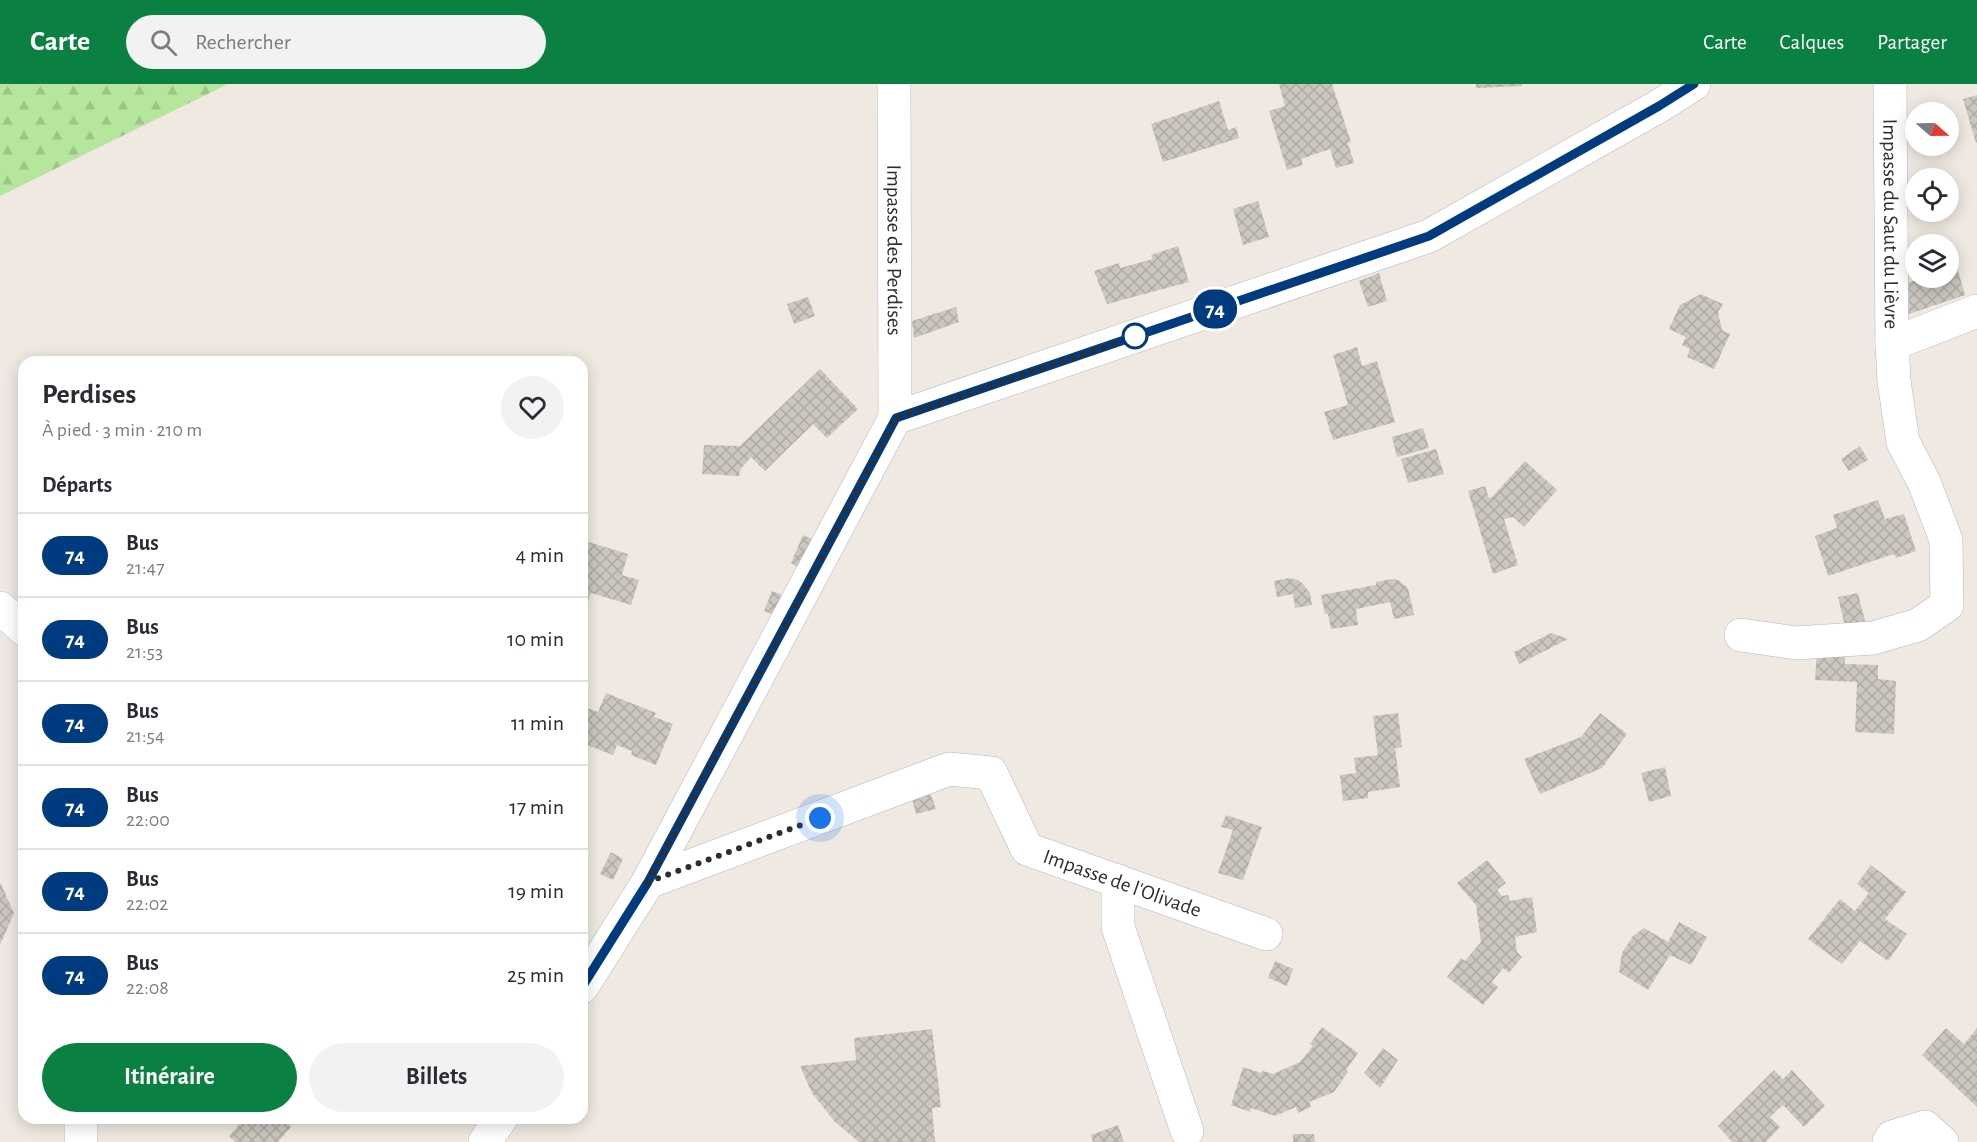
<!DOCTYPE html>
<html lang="fr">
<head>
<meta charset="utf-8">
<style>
	:root { --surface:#fff; --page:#f2f2f3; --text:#2b2b33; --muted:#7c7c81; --line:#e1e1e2; --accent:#0b8043 }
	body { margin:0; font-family:"Alegreya Sans",sans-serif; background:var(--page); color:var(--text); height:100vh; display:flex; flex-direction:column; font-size:22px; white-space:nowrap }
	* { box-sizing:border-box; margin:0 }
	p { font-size:20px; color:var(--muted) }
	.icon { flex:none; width:33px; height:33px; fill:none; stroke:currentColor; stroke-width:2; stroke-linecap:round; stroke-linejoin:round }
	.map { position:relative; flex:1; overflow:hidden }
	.details { position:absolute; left:18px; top:272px; width:570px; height:768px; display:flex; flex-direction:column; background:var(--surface); border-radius:18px; box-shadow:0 3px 15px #0003 }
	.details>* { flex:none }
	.badge { padding:0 12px; border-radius:20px; font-size:21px; line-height:39px }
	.needle { width:39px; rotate:110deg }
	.controls { position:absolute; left:1905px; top:18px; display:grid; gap:12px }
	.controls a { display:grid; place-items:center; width:54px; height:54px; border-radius:50%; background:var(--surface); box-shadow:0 3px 15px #0003; font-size:30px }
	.you { position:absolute; width:30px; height:30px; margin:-15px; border:4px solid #fff; border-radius:50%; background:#1a73e8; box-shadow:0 0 0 9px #1a73e833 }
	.map>.badge { position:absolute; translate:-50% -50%; box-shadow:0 0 0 3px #fff }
	h2 { padding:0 24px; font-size:22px; line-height:54px }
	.round { display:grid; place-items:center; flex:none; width:63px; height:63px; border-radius:32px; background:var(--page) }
	.overview { display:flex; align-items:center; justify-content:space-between; height:102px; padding:0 24px }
	h1 { font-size:28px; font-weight:700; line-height:45px }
	.button { display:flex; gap:12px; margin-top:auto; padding:12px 24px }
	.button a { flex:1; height:69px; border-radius:36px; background:var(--accent); color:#fff; font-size:24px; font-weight:700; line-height:69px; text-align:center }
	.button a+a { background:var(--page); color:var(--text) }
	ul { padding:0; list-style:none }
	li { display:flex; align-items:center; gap:18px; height:84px; padding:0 24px; border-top:2px solid var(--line) }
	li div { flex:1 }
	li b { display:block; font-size:22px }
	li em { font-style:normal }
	li .badge { min-width:66px; font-weight:700; text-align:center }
	header { display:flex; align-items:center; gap:36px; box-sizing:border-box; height:84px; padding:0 30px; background:var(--accent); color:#fff }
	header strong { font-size:28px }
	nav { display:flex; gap:33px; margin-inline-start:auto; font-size:21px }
	.search { width:420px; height:54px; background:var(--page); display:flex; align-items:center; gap:15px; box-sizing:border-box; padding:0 21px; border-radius:33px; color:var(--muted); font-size:22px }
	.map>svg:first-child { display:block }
</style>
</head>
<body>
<header>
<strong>Carte</strong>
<div class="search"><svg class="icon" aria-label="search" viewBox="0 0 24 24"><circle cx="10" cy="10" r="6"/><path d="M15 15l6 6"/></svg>Rechercher</div>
<nav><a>Carte</a><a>Calques</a><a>Partager</a></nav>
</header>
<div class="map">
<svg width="1977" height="1058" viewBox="0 0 1977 1058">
	<defs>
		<pattern id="forest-firs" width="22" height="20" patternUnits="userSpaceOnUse" patternTransform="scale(1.5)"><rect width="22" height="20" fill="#b6e59e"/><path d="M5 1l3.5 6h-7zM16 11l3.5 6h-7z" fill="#9dc588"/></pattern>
		<pattern id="building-cross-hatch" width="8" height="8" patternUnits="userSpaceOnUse" patternTransform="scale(1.5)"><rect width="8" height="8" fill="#cbc7bf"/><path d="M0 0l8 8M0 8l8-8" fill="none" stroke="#afaba4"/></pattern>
	</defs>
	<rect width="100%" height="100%" fill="#efe9e1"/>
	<!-- forest -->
	<path fill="url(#forest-firs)" d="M0,0H228L0,112Z"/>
	<!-- building -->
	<g fill="url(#building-cross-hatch)">
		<path d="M1279,0H1332L1351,58L1348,59L1354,79L1336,84L1330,65L1301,75L1303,81L1287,86L1269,27L1285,22Z"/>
		<path d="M1476,0H1522V2L1476,4Z"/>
		<path d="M1977,11V58L1976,59L1963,15Z"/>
		<path d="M1219,17L1228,46L1236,43L1239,54L1163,78L1151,40Z"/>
		<path d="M1258,117L1269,153L1243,161L1233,125Z"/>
		<path d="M1178,162L1189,198L1107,220L1094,187L1119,179L1120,184L1153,175L1151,171Z"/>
		<path d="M1957,183L1965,211L1903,232L1902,200L1924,194H1948V186Z"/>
		<path d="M1379,189L1387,217L1368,223L1359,197Z"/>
		<path d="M1701,210L1723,220L1718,228L1722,246L1730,250L1714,285L1687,273L1690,265L1682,261L1686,253L1669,245L1680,221Z"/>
		<path d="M808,213L815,232L794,240L787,220Z"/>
		<path d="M956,223L959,238L914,254L912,237Z"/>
		<path d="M1357,263L1362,282L1377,277L1395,338L1333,356L1324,328L1348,321L1333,271Z"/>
		<path d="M820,285L858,325L827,354L813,340L765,387L751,373L740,386L739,392L702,390L704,361L740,362Z"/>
		<path d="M1423,344L1429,364L1397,373L1392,353Z"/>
		<path d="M1860,362L1868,376L1849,387L1841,375Z"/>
		<path d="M1436,365L1444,390L1408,399L1401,375Z"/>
		<path d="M1525,377L1557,406L1524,443L1513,433L1504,435L1518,481L1493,490L1468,407L1485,402L1489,414L1492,413Z"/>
		<path d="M1878,416L1885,435L1904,430L1916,467L1896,474L1894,470L1828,492L1815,452L1837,444L1833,431Z"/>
		<path d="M803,451L825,461L808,490L791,479Z"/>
		<path d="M582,456L628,470L622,491L639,496L631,521L591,509L587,520L582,519Z"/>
		<path d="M1289,494L1298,496L1303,500L1310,509L1312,521L1295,524L1293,510L1277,513L1274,497Z"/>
		<path d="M1392,495L1398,496L1408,504L1414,531L1394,535L1390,518L1356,525L1358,541L1331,545L1328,530H1325L1321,511L1376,501V498Z"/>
		<path d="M772,507L794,516L783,534L764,527Z"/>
		<path d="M1858,509L1865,537L1845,542L1838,513Z"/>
		<path d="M1551,549L1568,555L1519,580L1514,568Z"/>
		<path d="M1817,566H1845V580L1878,581V595L1896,597L1894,650L1855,648L1857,598L1815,596Z"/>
		<path d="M606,609L656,629L654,633L673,640L656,681L631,671L632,667L617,661L613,671L582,659V622L598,628Z"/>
		<path d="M1398,629L1402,663L1395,664L1400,703L1368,708V714L1343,717L1340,691L1356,689L1354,674L1378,671L1373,632Z"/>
		<path d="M1600,629L1627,650L1602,684L1540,710L1524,675L1581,653Z"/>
		<path d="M1665,683L1671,712L1649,718L1641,689Z"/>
		<path d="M929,706L936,725L916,730L911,711Z"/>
		<path d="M1226,731L1262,743L1243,796L1218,789L1233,746L1221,743Z"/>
		<path d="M611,768L623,775L613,796L600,790Z"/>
		<path d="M1487,776L1506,799L1497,806L1502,812L1508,811L1510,817L1532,813L1537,848L1515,853L1517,868L1522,873L1509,889L1503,884L1492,898L1498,903L1483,921L1447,893L1461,874L1465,877L1481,858L1476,821L1457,799Z"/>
		<path d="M1871,781L1906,808L1885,835L1907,850L1888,877L1860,857L1842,880L1808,855L1840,815L1855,827L1869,809L1857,800Z"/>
		<path d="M0,798L14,829L0,861Z"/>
		<path d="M1679,838L1707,853L1691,881L1670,871L1648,906L1619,888L1622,869L1633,852L1644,844L1668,858Z"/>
		<path d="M1275,877L1293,885L1287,902L1268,894Z"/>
		<path d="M1322,943L1358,969L1346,986L1348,988L1334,1008L1309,1018L1311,1023L1298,1029L1296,1023L1275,1032L1251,1024L1250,1028L1231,1021L1243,983L1261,989L1263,987L1273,990L1300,978L1313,962L1310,960Z"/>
		<path d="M1946,944L1964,960L1977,944V1023L1922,971Z"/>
		<path d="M932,945L941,1023L932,1024L935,1058H859L835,1038L812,1009L800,982L856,976L854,954Z"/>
		<path d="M1383,964L1398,976L1380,1004L1364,989Z"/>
		<path d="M1774,986L1783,995L1792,986L1825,1022L1804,1043L1783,1021L1770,1033L1780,1043L1766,1058H1732L1718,1042Z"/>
		<path d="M245,1034H288L286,1036L291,1043L278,1058H235L229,1052Z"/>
		<path d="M1118,1041L1124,1058H1093L1091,1051Z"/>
		<path d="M1293,1050H1314L1315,1058H1293Z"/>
	</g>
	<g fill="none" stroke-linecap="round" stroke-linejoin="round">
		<!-- minor casing -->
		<g stroke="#b4b7c1" stroke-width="34">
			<g id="minor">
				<path id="s1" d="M894,0L895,334"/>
				<path id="s2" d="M1890,0L1892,260L1977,227"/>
				<path d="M0,524L24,545"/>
				<path d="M1741,551L1796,559L1873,554L1918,541L1947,521L1946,456L1924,398L1903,358L1894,297L1892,260"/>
				<path d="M1118,797V843L1187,1047"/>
				<path id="s3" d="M648,798L949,685L991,689L1027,765L1266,850"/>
				<path d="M582,903L648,798L895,334L1429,152L1659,22L1694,0"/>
				<path d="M81,1058V1034"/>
				<path d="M485,1058L501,1034"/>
				<path d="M1889,1058L1892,1053L1925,1043L1942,1058"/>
			</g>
		</g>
		<!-- minor -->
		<use href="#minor" stroke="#fff" stroke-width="33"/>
	</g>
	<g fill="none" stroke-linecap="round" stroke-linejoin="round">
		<!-- line casing -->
		<g stroke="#fff" stroke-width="14">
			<path id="line" d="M582,903L648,798L896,334L1429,152L1659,22L1694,0"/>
		</g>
		<!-- line -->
		<use href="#line" stroke="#003b80" stroke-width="9"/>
		<!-- walk -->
		<path stroke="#2e2e2e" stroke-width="6" stroke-dasharray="0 10.8" d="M820,734L648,798L896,334L1137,252H1135"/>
	</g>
	<!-- markers -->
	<circle fill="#fff" stroke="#003b80" stroke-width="3" cx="1135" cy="252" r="12"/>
	<g text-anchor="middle" stroke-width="5" stroke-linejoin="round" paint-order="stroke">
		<!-- street labels -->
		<g font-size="21" fill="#2e2e2e" stroke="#fff">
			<text dy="7" stroke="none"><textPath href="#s2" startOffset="140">Impasse du Saut du Lièvre</textPath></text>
			<text dy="7" stroke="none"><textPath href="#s1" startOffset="166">Impasse des Perdises</textPath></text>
			<text dy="7" stroke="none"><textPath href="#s3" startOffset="549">Impasse de l'Olivade</textPath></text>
		</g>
	</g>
</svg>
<div class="controls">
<a><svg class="needle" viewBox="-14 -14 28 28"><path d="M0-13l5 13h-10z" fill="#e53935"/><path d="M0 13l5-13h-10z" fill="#7c7c81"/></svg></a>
<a><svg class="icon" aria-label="locate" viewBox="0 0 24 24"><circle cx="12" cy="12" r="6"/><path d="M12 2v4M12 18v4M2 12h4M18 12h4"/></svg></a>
<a><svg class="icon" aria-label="layers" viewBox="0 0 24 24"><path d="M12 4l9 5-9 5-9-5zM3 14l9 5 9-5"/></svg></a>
</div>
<div class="you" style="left:820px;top:734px"></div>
<b class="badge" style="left:1215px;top:225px;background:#003b80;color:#fff">74</b>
<section class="details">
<div class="overview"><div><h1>Perdises</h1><p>À pied · 3 min · 210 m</p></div><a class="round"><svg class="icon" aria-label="heart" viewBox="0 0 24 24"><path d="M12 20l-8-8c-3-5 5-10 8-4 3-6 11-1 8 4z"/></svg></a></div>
<h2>Départs</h2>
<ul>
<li><span class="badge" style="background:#003b80;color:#fff">74</span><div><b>Bus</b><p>21:47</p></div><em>4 min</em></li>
<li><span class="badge" style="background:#003b80;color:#fff">74</span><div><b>Bus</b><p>21:53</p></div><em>10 min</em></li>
<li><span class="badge" style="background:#003b80;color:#fff">74</span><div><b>Bus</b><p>21:54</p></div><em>11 min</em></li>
<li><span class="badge" style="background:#003b80;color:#fff">74</span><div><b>Bus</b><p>22:00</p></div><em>17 min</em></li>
<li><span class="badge" style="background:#003b80;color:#fff">74</span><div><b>Bus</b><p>22:02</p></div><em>19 min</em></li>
<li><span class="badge" style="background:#003b80;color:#fff">74</span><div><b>Bus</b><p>22:08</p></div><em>25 min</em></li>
</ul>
<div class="button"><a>Itinéraire</a><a>Billets</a></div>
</section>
</div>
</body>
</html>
